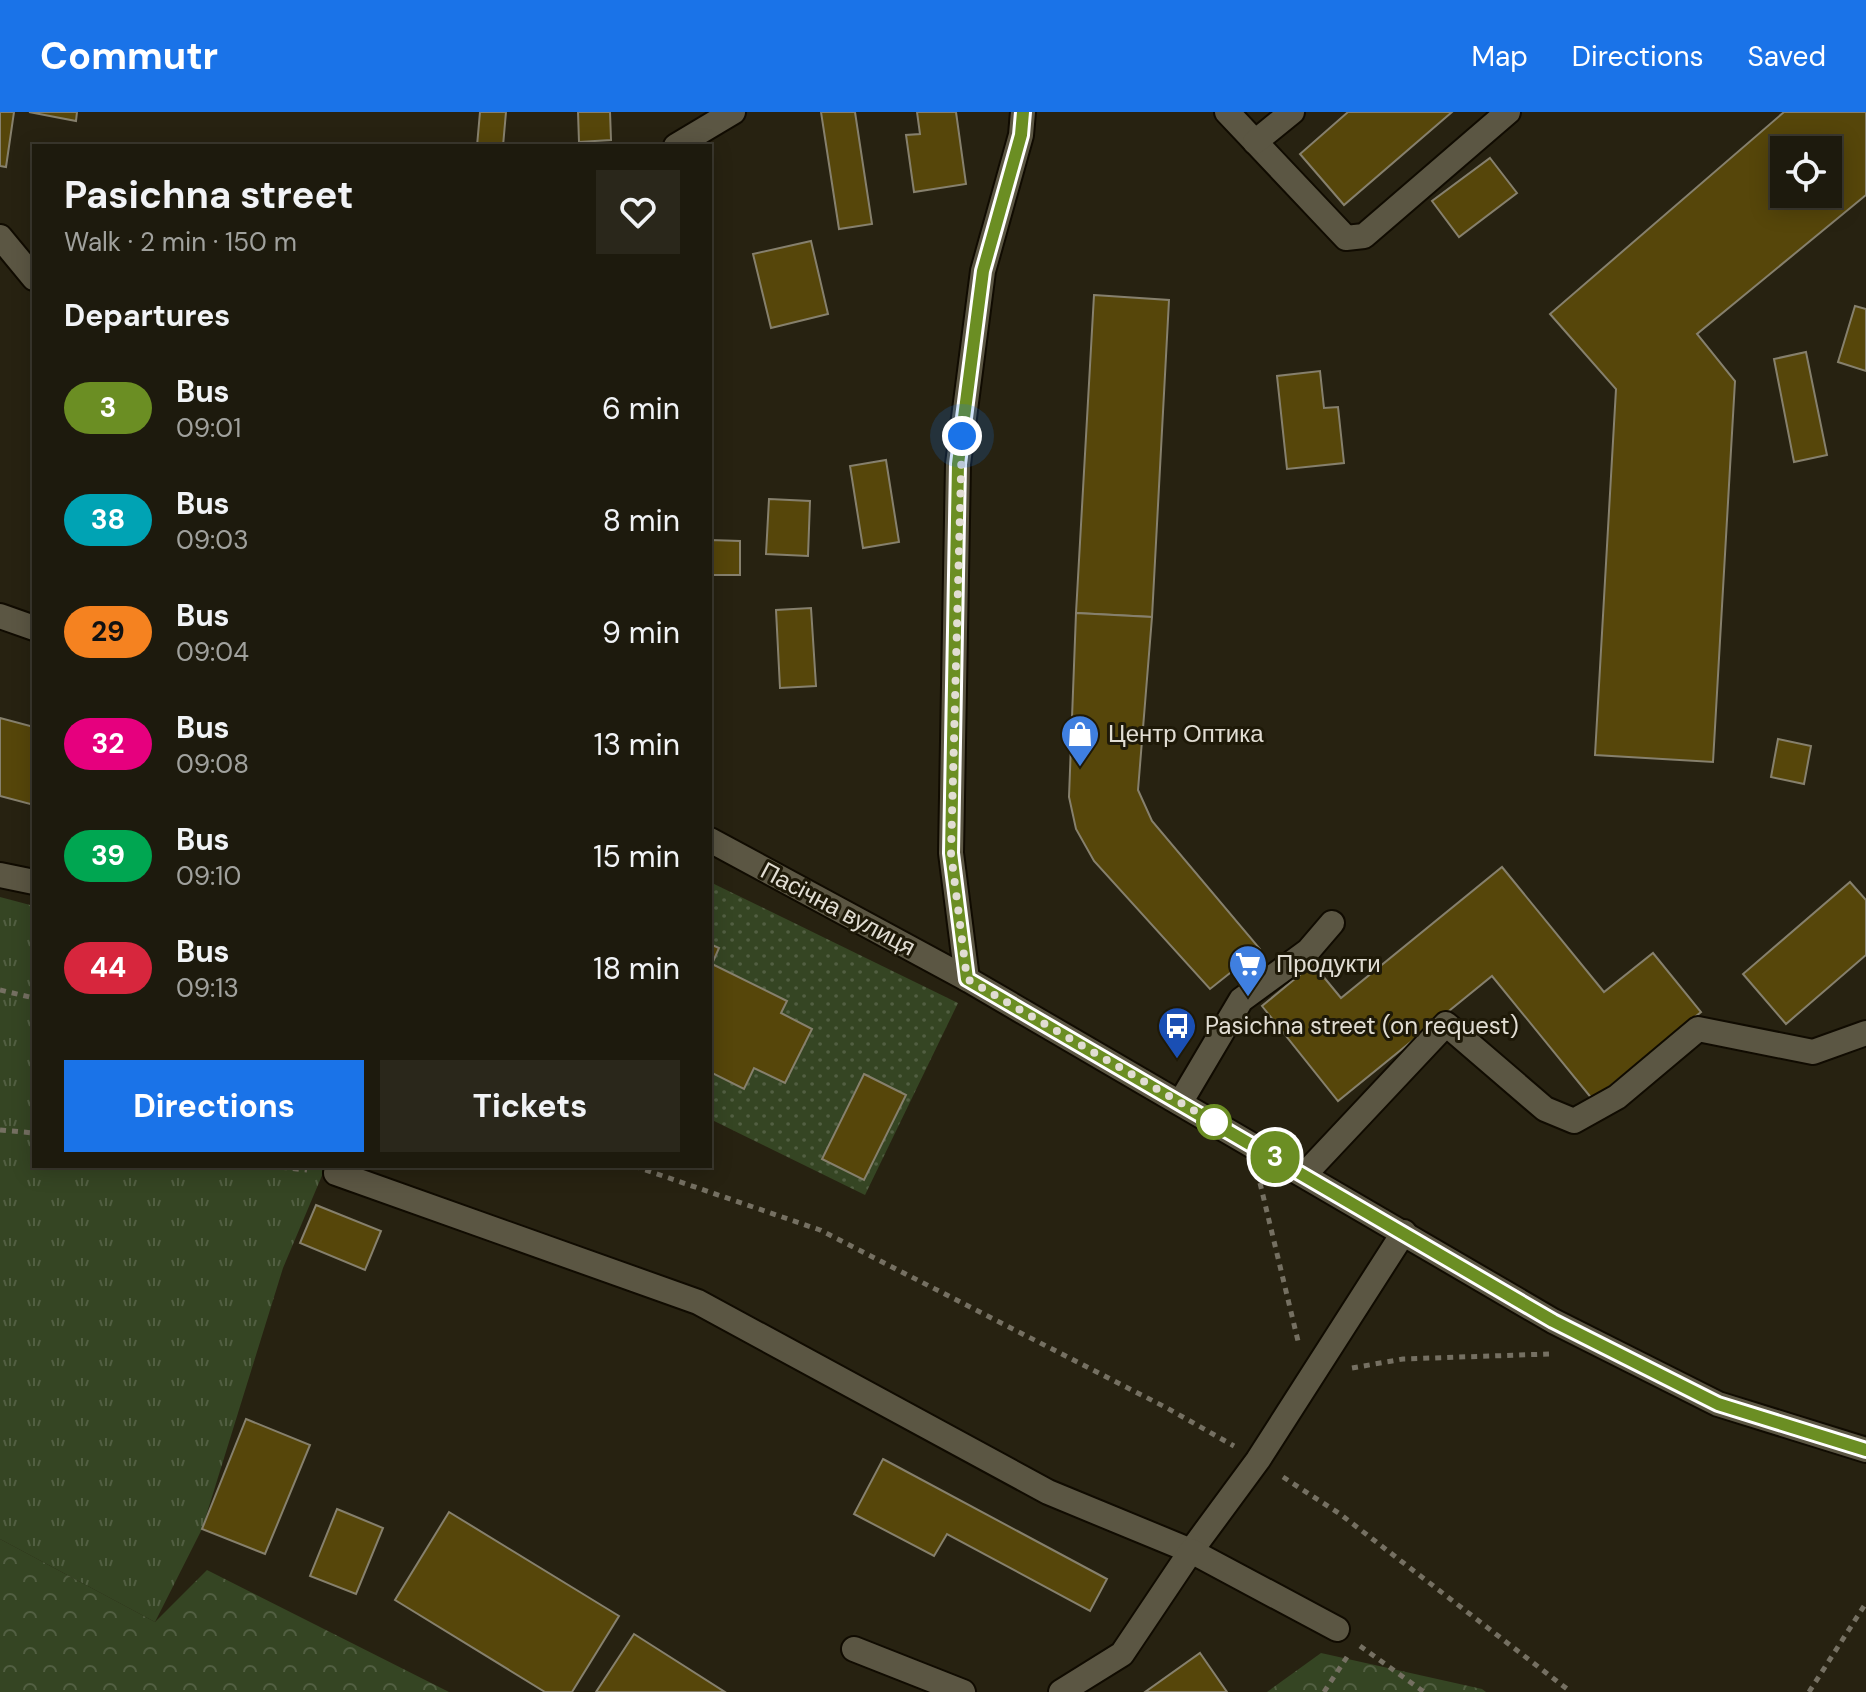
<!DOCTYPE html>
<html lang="en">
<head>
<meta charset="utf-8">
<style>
	:root { --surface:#1d1a0d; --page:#2a271b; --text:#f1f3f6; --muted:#a0a19d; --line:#3b382e; --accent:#1a73e8 }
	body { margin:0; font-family:"DM Sans",sans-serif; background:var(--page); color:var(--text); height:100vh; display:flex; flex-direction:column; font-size:30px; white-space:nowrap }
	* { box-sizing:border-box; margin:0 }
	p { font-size:26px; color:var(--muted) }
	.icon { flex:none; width:44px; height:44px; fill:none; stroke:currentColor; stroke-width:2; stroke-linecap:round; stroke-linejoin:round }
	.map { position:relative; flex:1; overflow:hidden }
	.panel { position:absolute; left:32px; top:32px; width:680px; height:1024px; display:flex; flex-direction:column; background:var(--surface); border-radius:0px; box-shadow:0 4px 20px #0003,0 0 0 2px var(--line) }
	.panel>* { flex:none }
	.badge { padding:0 16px; border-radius:26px; font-size:28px; line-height:52px }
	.fabs { position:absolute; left:1770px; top:24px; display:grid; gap:16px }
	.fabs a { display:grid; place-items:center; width:72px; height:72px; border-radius:0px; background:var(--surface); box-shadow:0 4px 20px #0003,0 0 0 2px var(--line); font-size:40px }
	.you { position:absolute; width:40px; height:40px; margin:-20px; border:6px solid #fff; border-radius:50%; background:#1a73e8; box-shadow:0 0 0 12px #1a73e833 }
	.map>.badge { position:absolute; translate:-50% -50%; box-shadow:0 0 0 4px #fff }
	h2 { padding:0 32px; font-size:30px; line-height:72px }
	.round { display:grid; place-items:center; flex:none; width:84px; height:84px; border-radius:0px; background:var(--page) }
	.overview { display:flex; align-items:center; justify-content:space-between; height:136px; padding:0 32px }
	h1 { font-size:38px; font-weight:700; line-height:60px }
	.primary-button { display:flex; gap:16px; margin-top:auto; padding:16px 32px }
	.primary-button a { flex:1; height:92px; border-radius:0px; background:var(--accent); color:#fff; font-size:32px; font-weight:700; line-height:92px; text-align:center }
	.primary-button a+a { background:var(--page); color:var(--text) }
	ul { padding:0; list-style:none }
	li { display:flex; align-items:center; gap:24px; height:112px; padding:0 32px }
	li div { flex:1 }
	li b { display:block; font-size:30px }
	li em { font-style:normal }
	li .badge { min-width:88px; font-weight:700; text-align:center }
	header { display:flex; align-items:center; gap:48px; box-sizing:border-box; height:112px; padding:0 40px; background:var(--accent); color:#fff }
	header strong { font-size:38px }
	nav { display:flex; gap:44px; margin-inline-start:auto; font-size:28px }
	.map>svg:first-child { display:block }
</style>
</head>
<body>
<header>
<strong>Commutr</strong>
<nav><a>Map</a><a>Directions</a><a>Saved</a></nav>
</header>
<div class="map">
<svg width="1866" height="1580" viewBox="0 0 1866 1580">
	<defs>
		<pattern id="grass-tufts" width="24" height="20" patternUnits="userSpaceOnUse" patternTransform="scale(2)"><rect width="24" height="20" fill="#354523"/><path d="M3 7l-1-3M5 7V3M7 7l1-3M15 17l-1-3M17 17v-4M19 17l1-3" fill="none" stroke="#525f42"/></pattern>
		<pattern id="forest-crowns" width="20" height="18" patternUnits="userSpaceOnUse" patternTransform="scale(2)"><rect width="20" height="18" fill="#354523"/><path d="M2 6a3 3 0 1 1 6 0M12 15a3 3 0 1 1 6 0" fill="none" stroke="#525f42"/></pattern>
		<pattern id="park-dots" width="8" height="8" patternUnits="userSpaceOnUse" patternTransform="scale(2)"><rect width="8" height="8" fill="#354523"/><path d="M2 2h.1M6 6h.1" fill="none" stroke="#525f42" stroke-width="1.8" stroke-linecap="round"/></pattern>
	</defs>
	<rect width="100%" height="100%" fill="#272211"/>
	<!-- grass -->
	<path fill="url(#grass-tufts)" d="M0,785L34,794V1054H326L283,1156L202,1417L155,1510L0,1427Z"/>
	<!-- forest -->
	<g fill="url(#forest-crowns)">
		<path d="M0,1427L155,1510L207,1458L449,1580H0Z"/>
		<path d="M1321,1541L1482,1577L1486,1580H1267Z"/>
	</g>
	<!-- park -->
	<path fill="url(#park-dots)" d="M710,770L958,891L865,1083L710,1007Z"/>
	<!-- building -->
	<g fill="#56460a" stroke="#86806d" stroke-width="2" fill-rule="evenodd">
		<path d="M0,0H14L6,55L0,54Z"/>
		<path d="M29,0H77L76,9Z"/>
		<path d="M480,0H506L503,34H477Z"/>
		<path d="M578,0H610L611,28L579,30Z"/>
		<path d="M821,0H855L872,112L839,117Z"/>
		<path d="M917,0H956L966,72L914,80L906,23L920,22Z"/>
		<path d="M1348,0H1452L1344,93L1300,42Z"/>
		<path d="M1784,0H1866V83L1697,222L1735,269L1713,650L1595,643L1616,277L1550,202ZM1784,38H1828V82H1784Z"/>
		<path d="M1490,46L1517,81L1459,125L1432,89Z"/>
		<path d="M811,129L828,202L771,216L753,142Z"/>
		<path d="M1094,183L1169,188L1152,505L1076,501Z"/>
		<path d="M1855,194L1866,197V259L1838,250Z"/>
		<path d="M1806,240L1827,343L1794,350L1774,247Z"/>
		<path d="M1320,259L1324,296L1338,295L1344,351L1287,357L1277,264Z"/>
		<path d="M886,348L899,430L863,436L850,354Z"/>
		<path d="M769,387L810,389L808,444L766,442Z"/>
		<path d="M710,428L740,429V463H710Z"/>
		<path d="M811,496L816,574L780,576L776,498Z"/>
		<path d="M1076,501L1152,505L1138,678L1152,709L1260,837L1210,877L1094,749L1076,717L1069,685Z"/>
		<path d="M0,606L34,615V693L0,684Z"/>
		<path d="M1778,627L1811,634L1804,672L1771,665Z"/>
		<path d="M1502,755L1604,880L1653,841L1701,900L1593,988L1492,864L1338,989L1262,894L1313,852L1341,886Z"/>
		<path d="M1850,770L1866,788V843L1786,912L1743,862Z"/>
		<path d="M710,832L719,836L712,852L787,889L781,901L812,917L785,971L754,956L744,977L710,960Z"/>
		<path d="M864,962L906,983L864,1068L822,1047Z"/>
		<path d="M316,1093L381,1119L365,1158L300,1131Z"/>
		<path d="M246,1307L310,1333L265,1442L202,1417Z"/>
		<path d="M883,1347L1107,1467L1090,1499L947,1422L934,1444L854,1402Z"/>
		<path d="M337,1397L383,1416L356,1482L310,1464Z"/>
		<path d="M449,1400L619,1504L572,1580H545L395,1488Z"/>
		<path d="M634,1522L725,1580H596Z"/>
		<path d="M1200,1541L1227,1580H1145Z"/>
	</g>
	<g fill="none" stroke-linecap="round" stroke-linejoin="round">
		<!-- minor casing -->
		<g stroke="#100b01" stroke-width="28">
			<g id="minor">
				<path d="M1227,0L1346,126L1364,124L1508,0"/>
				<path d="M1255,30L1292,0"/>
				<path d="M676,34L733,0"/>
				<path d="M0,125L34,166"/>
				<path d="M0,504L34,516"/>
				<path d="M710,728L967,867L1553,1209L1718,1292L1866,1338"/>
				<path d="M0,763L34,770"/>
				<path d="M967,867L951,741L958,352L983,159L1021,23L1023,0"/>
				<path d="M1180,991L1241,888L1308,839L1332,811"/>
				<path d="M336,1061L698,1190L1048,1380L1191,1439L1258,1348L1404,1120"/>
				<path d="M1305,1062L1446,912L1545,997L1574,1009L1617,985L1698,917L1813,940L1866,921"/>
				<path d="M854,1537L963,1580"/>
				<path d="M1061,1580L1122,1542L1191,1439L1337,1517"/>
			</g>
		</g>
		<!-- path -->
		<g stroke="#757062" stroke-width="5" stroke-dasharray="6 6" stroke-linecap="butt">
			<path d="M0,878L34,886"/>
			<path d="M0,1018L34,1021"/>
			<path d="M269,1054L307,1058"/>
			<path d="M634,1054L820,1118L1167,1296L1234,1334"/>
			<path d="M1260,1071L1298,1229"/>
			<path d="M1352,1256L1403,1247L1549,1242"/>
			<path d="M1283,1365L1340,1402L1571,1580"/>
			<path d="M1360,1534L1424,1580"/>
			<path d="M1324,1580L1347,1545"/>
			<path d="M1809,1580L1866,1491"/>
		</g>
		<!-- minor -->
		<use href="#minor" stroke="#5b5643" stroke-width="24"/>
	</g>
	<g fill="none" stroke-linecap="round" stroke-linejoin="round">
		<!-- line casing -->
		<g stroke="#fff" stroke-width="18">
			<path id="line" d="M1023,0L1021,23L983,159L958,352L951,741L967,867L1553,1209L1718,1292L1866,1338"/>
		</g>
		<!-- line -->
		<use href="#line" stroke="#6b8e23" stroke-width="12"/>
		<!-- walk -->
		<path stroke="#e1ddd3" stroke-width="8" stroke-dasharray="0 14.4" d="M962,324L951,741L967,867L1214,1010"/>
	</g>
	<!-- icons -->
	<defs>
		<g id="shop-pin" transform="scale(2)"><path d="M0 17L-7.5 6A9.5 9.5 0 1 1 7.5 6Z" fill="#3f7fe0" stroke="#1e1908"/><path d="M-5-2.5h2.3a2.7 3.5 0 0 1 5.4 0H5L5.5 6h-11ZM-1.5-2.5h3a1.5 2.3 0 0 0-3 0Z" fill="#fff"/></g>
		<g id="supermarket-pin" transform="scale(2)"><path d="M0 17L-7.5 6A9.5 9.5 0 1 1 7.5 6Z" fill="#3f7fe0" stroke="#1e1908"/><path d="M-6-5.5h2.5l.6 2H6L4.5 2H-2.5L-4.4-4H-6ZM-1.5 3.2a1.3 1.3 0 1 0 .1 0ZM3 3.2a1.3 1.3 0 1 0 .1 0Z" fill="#fff"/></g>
		<g id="bus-pin" transform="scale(2)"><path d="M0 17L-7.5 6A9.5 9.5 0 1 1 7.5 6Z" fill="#1a4fb4" stroke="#1e1908"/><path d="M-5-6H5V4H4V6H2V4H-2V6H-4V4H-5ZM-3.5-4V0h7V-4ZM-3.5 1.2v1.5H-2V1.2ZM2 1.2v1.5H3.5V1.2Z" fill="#fff"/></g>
	</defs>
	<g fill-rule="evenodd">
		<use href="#shop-pin" x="1080" y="622"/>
		<use href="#supermarket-pin" x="1248" y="852"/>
		<use href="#bus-pin" x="1177" y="914"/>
	</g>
	<!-- markers -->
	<circle fill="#fff" stroke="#6b8e23" stroke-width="4" cx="1214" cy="1010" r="16"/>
	<g text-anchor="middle" stroke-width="6" stroke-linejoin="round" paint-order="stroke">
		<!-- poi labels -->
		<g font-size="24" fill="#e1ddd3" stroke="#1e1908" text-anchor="start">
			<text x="1108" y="630">Центр Оптика</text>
			<text x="1276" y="860">Продукти</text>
			<text x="1205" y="922">Pasichna street (on request)</text>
		</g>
		<!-- street labels -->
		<g font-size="24" fill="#e1ddd3" stroke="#1e1908">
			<text transform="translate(838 797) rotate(28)" y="8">Пасічна вулиця</text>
		</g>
	</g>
</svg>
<div class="fabs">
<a><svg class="icon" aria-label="locate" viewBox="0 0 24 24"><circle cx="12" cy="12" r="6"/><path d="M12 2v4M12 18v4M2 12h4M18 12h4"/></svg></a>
</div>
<div class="you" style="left:962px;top:324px"></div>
<b class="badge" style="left:1275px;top:1045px;background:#6b8e23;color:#fff">3</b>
<section class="panel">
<div class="overview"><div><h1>Pasichna street</h1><p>Walk · 2 min · 150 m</p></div><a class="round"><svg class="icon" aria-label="heart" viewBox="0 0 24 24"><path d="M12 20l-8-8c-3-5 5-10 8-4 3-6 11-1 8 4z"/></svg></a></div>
<h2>Departures</h2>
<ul>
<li><span class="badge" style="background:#6b8e23;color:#fff">3</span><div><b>Bus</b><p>09:01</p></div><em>6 min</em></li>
<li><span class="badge" style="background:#00a3b4;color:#fff">38</span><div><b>Bus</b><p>09:03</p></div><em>8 min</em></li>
<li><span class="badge" style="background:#f58220;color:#111">29</span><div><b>Bus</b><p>09:04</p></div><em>9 min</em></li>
<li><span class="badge" style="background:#e6007e;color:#fff">32</span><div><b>Bus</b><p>09:08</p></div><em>13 min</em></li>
<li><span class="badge" style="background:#00a651;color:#fff">39</span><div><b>Bus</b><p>09:10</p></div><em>15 min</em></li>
<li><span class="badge" style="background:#d7263d;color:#fff">44</span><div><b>Bus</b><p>09:13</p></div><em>18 min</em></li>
</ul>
<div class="primary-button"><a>Directions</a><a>Tickets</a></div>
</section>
</div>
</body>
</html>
